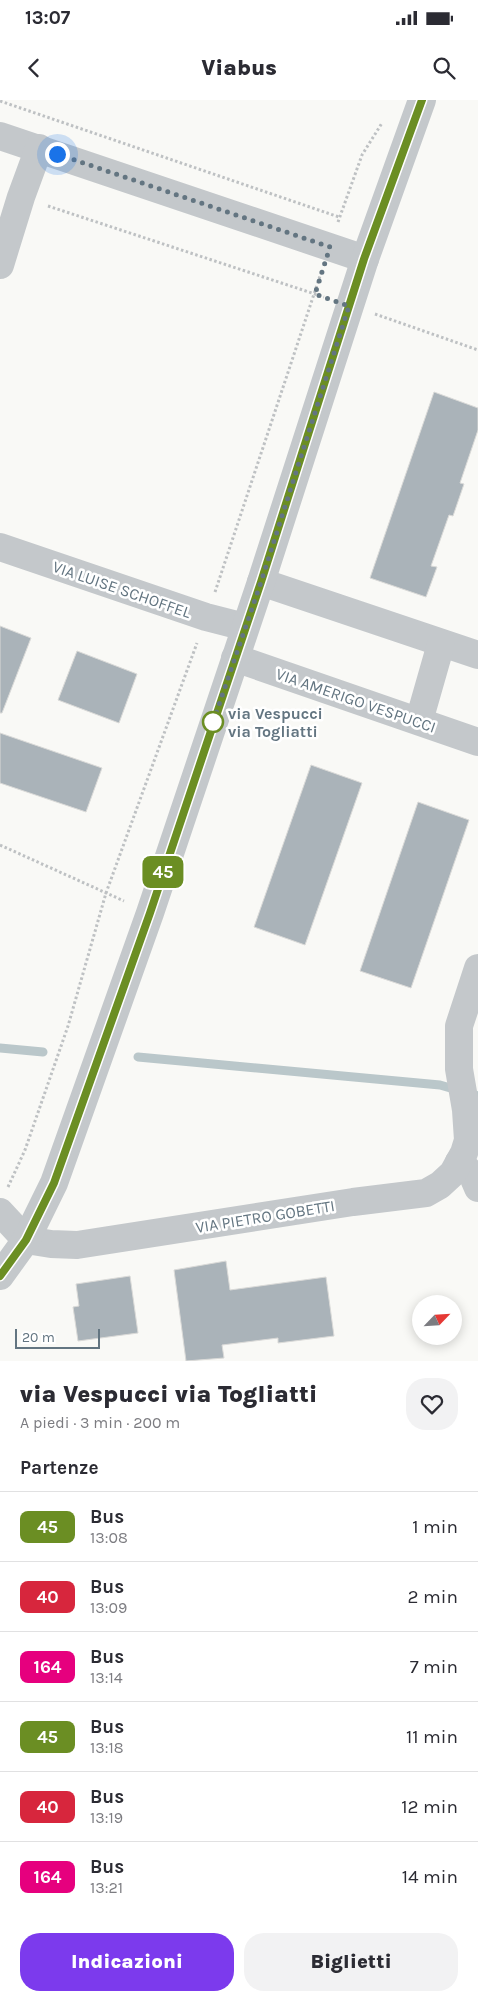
<!DOCTYPE html>
<html lang="it">
<head>
<meta charset="utf-8">
<style>
	:root { --surface:#fff; --page:#f2f2f3; --text:#2b2b33; --muted:#7c7c81; --line:#e1e1e2; --accent:#7c3aed }
	body { margin:0; font-family:Karla,sans-serif; background:var(--page); color:var(--text); height:100vh; display:flex; flex-direction:column; font-size:19px; white-space:nowrap }
	* { box-sizing:border-box; margin:0 }
	p { font-size:16px; color:var(--muted) }
	.icon { flex:none; width:28px; height:28px; fill:none; stroke:currentColor; stroke-width:2; stroke-linecap:round; stroke-linejoin:round }
	.map { position:relative; height:1261px; overflow:hidden }
	.sheet { display:flex; flex-direction:column; background:var(--surface); flex:1 }
	.sheet>* { flex:none }
	.badge { padding:0 10px; border-radius:8px; font-size:18px; line-height:32px }
	.needle { width:32px; rotate:65deg }
	.buttons { position:absolute; left:412px; top:1195px; display:grid; gap:10px }
	.buttons a { display:grid; place-items:center; width:50px; height:50px; border-radius:50%; background:var(--surface); box-shadow:0 2px 12px #0003; font-size:25px }
	.scale { position:absolute; left:15px; bottom:12px; width:85px; box-sizing:border-box; padding-left:5px; border:2px solid #637581; border-top:0; font-size:14px; line-height:18px; white-space:nowrap; color:#637581; -webkit-text-stroke:4px #fff; paint-order:stroke }
	.you { position:absolute; width:25px; height:25px; margin:-12px; border:4px solid #fff; border-radius:50%; background:#1a73e8; box-shadow:0 0 0 8px #1a73e833 }
	.map>.badge { position:absolute; translate:-50% -50%; box-shadow:0 0 0 2px #fff }
	h2 { padding:0 20px; font-size:19px; line-height:45px }
	.round { display:grid; place-items:center; flex:none; width:52px; height:52px; border-radius:20px; background:var(--page) }
	.head { display:flex; align-items:center; justify-content:space-between; height:85px; padding:0 20px }
	h1 { font-size:24px; font-weight:800; line-height:38px }
	.cta { display:flex; gap:10px; margin-top:auto; padding:10px 20px }
	.cta a { flex:1; height:58px; border-radius:20px; background:var(--accent); color:#fff; font-size:20px; font-weight:800; line-height:58px; text-align:center }
	.cta a+a { background:var(--page); color:var(--text) }
	ul { padding:0; list-style:none }
	li { display:flex; align-items:center; gap:15px; height:70px; padding:0 20px; border-top:1px solid var(--line) }
	li div { flex:1 }
	li b { display:block; font-size:19px }
	li em { font-style:normal }
	li .badge { min-width:55px; font-weight:700; text-align:center }
	.status { display:flex; justify-content:space-between; align-items:center; height:35px; padding:0 25px; background:var(--surface); direction:ltr }
	.status svg { height:14px; fill:currentColor }
	header { display:flex; justify-content:space-between; align-items:center; height:65px; padding:0 20px; background:var(--surface); font-size:22px; font-weight:800 }
	.map>svg:first-child { display:block }
</style>
</head>
<body>
<div class="status"><b>13:07</b><svg viewBox="0 0 49 12"><path d="M0 12V9h3v3zM5 12V6h3v6zM10 12V3h3v9zM15 12V0h3v12zM26 1h20v11H26zM47 4h2v5h-2z"/></svg></div>
<header><svg class="icon" aria-label="back" viewBox="0 0 24 24"><path d="M15 5l-7 7 7 7"/></svg>Viabus<svg class="icon" aria-label="search" viewBox="0 0 24 24"><circle cx="10" cy="10" r="6"/><path d="M15 15l6 6"/></svg></header>
<div class="map">
<svg width="478" height="1261" viewBox="0 0 478 1261">
	<rect width="100%" height="100%" fill="#f9f9f6"/>
	<g fill="none" stroke-linecap="round" stroke-linejoin="round">
		<!-- stream -->
		<g stroke="#bac7ca" stroke-width="9">
			<path d="M0,948L43,952"/>
			<path d="M138,957L440,985L478,996"/>
		</g>
	</g>
	<!-- building -->
	<g fill="#aab3b9" stroke="#dadad8">
		<path d="M434,292L478,308V330L460,383L464,384L453,416L449,415L431,466L437,467L426,497L370,478Z"/>
		<path d="M0,526L31,538L2,613H0Z"/>
		<path d="M77,551L137,574L119,623L58,600Z"/>
		<path d="M0,633L102,668L86,712L0,683Z"/>
		<path d="M311,665L362,683L305,845L254,827Z"/>
		<path d="M418,702L469,720L411,888L360,871Z"/>
		<path d="M226,1161L230,1190L326,1177L334,1236L278,1243V1238L222,1245L224,1258L186,1261L174,1170Z"/>
		<path d="M130,1176L138,1233L78,1241L73,1207L79,1206L76,1184Z"/>
	</g>
	<g fill="none" stroke-linecap="round" stroke-linejoin="round">
		<!-- path -->
		<g stroke="#bec1c3" stroke-width="3" stroke-dasharray="2.5 2.5" stroke-linecap="butt">
			<path d="M0,1L339,117"/>
			<path d="M48,106L324,197"/>
			<path d="M338,122L362,55L382,23"/>
			<path d="M375,214L478,250"/>
			<path d="M215,492L321,173"/>
			<path d="M0,745L124,801"/>
			<path d="M8,1087L25,1050L68,926L106,793L197,543"/>
		</g>
		<!-- minor -->
		<g stroke="#c4c8cb" stroke-width="28">
			<path d="M0,36L365,159"/>
			<path d="M0,165L21,97L39,48"/>
			<path d="M0,447L206,517L245,527"/>
			<path d="M261,482L478,555"/>
			<path d="M235,558L478,642"/>
			<path d="M419,621L441,544"/>
			<path d="M459,1062L472,1074L478,1088"/>
			<path d="M0,1112L26,1140L51,1144L77,1145L353,1102L426,1093L440,1085L453,1073L464,1053L468,1040L466,1010L459,969V926L478,868"/>
			<path d="M0,1176L26,1140L54,1083L150,813L261,482L365,159L422,0"/>
		</g>
	</g>
	<g fill="none" stroke-linecap="round" stroke-linejoin="round">
		<!-- line casing -->
		<g stroke="#fff" stroke-width="11">
			<path id="line" d="M0,1176L26,1140L54,1083L150,813L261,482L364,159L422,0"/>
		</g>
		<!-- line -->
		<use href="#line" stroke="#6b8e23" stroke-width="8"/>
		<!-- walk -->
		<path stroke="#637581" stroke-width="5" stroke-dasharray="0 9" d="M57,54L330,147L315,194L349,206L261,482L210,631L213,622"/>
	</g>
	<!-- markers -->
	<circle fill="#fff" stroke="#6b8e23" stroke-width="2.5" cx="213" cy="622" r="10"/>
	<g text-anchor="middle" stroke-width="5" stroke-linejoin="round" paint-order="stroke">
		<!-- street labels -->
		<g font-size="16" fill="#637581" stroke="#fff">
			<text transform="translate(122 489) rotate(19)" y="6">VIA LUISE SCHOFFEL</text>
			<text transform="translate(356 600) rotate(19)" y="6">VIA AMERIGO VESPUCCI</text>
			<text transform="translate(265 1116) rotate(-9)" y="6">VIA PIETRO GOBETTI</text>
		</g>
		<!-- stop labels -->
		<g font-size="16" font-weight="bold" fill="#637581" stroke="#fff" text-anchor="start">
			<text x="228" y="619">via Vespucci<tspan x="228" dy="18">via Togliatti</tspan></text>
		</g>
	</g>
</svg>
<div class="buttons">
<a><svg class="needle" viewBox="-14 -14 28 28"><path d="M0-13l5 13h-10z" fill="#e53935"/><path d="M0 13l5-13h-10z" fill="#7c7c81"/></svg></a>
</div>
<div class="scale">20 m</div>
<div class="you" style="left:57px;top:54px"></div>
<b class="badge" style="left:163px;top:772px;background:#6b8e23;color:#fff">45</b>
</div>
<section class="sheet">
<div class="head"><div><h1>via Vespucci via Togliatti</h1><p>A piedi · 3 min · 200 m</p></div><a class="round"><svg class="icon" aria-label="heart" viewBox="0 0 24 24"><path d="M12 20l-8-8c-3-5 5-10 8-4 3-6 11-1 8 4z"/></svg></a></div>
<h2>Partenze</h2>
<ul>
<li><span class="badge" style="background:#6b8e23;color:#fff">45</span><div><b>Bus</b><p>13:08</p></div><em>1 min</em></li>
<li><span class="badge" style="background:#d7263d;color:#fff">40</span><div><b>Bus</b><p>13:09</p></div><em>2 min</em></li>
<li><span class="badge" style="background:#e6007e;color:#fff">164</span><div><b>Bus</b><p>13:14</p></div><em>7 min</em></li>
<li><span class="badge" style="background:#6b8e23;color:#fff">45</span><div><b>Bus</b><p>13:18</p></div><em>11 min</em></li>
<li><span class="badge" style="background:#d7263d;color:#fff">40</span><div><b>Bus</b><p>13:19</p></div><em>12 min</em></li>
<li><span class="badge" style="background:#e6007e;color:#fff">164</span><div><b>Bus</b><p>13:21</p></div><em>14 min</em></li>
</ul>
<div class="cta"><a>Indicazioni</a><a>Biglietti</a></div>
</section>
</body>
</html>
